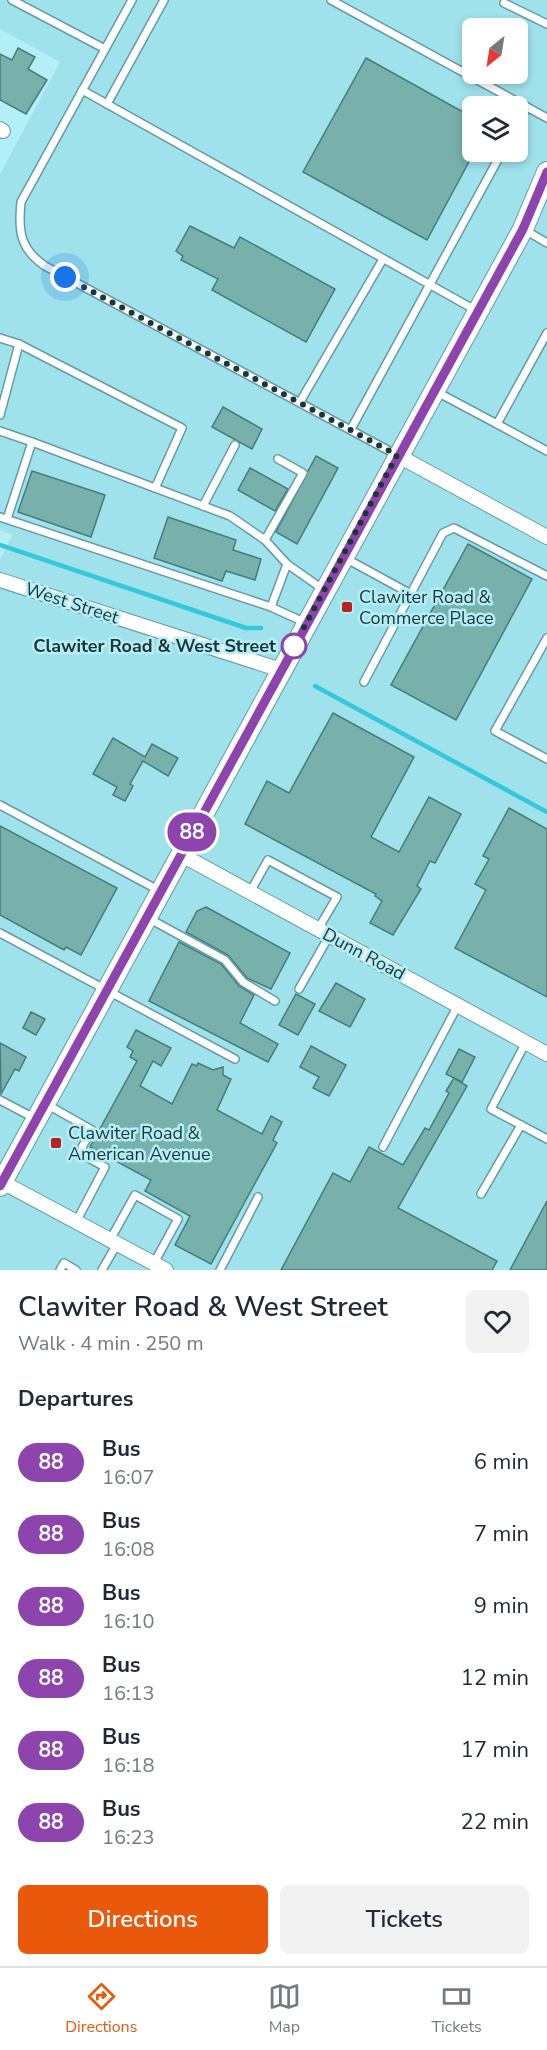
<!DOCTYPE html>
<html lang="en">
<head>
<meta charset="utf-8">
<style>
	:root { --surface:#fff; --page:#f2f2f3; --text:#1f2937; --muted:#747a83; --line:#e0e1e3; --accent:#ea580c }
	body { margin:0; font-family:"Nunito Sans",sans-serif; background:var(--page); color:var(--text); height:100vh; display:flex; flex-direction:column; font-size:22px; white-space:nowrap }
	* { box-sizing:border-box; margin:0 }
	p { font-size:20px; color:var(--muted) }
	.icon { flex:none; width:33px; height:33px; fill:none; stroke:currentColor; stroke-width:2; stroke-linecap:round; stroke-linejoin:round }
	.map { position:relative; height:1270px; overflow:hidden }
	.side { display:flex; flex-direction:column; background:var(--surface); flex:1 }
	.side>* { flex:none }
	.badge { padding:0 12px; border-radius:20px; font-size:21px; line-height:39px }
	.needle { width:39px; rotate:210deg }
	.fabs { position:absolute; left:462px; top:18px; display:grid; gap:12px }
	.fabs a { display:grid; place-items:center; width:66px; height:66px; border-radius:9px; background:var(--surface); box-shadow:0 3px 9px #0003; font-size:30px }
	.you { position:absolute; width:30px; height:30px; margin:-15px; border:4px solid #fff; border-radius:50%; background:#1a73e8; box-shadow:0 0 0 9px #1a73e833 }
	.map>.badge { position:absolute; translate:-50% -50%; box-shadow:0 0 0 3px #fff }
	h2 { padding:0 18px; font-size:22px; line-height:54px }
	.round { display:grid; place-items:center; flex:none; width:63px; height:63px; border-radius:9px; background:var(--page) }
	.headline { display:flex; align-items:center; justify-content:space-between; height:102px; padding:0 18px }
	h1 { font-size:28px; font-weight:600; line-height:45px }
	.primary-button { display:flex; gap:12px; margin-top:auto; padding:12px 18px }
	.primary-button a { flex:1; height:69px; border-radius:9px; background:var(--accent); color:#fff; font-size:24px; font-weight:600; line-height:69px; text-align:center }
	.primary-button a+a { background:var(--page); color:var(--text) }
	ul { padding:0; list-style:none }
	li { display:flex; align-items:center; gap:18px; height:72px; padding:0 18px }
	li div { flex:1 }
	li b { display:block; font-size:22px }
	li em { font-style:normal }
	li .badge { min-width:66px; font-weight:700; text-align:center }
	.dock { display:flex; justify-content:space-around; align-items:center; height:84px; border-top:2px solid var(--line); background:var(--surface); font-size:16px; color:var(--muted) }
	.dock a { display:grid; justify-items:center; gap:3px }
	.dock .selected { color:var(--accent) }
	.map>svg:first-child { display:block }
</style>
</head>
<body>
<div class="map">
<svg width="547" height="1270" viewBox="0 0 547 1270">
	<rect width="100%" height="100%" fill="#b4eff8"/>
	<!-- built -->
	<path fill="#9fe2ec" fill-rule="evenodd" d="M0,0H547V1270H0V559L13,535L0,530V174L60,62L0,29ZM472,28H518V74H472ZM472,106H518V152H472Z"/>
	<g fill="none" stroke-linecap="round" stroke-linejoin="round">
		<!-- stream -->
		<g stroke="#35c7da" stroke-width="4.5">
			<path d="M0,545L246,628H261"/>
			<path d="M315,686L547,812"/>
		</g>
	</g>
	<!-- building -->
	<g fill="#78b1ab" stroke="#457d78" stroke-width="1.5">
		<path d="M18,48L35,57L28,69L47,80L26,114L0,100V54L12,60Z"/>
		<path d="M366,58L472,117V156L427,240L303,172Z"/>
		<path d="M190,226L234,248L240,237L335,289L306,342L212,290L218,279L181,260L183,256L176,251Z"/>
		<path d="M223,407L262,429L252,449L212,427Z"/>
		<path d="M316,456L338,468L297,544L276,532Z"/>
		<path d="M250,468L288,489L275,511L238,490Z"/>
		<path d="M32,471L105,495L91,537L18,512Z"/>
		<path d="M168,517L236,540L233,550L261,559L255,580L226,571L222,581L154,558Z"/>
		<path d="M468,544L532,579L456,720L391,685Z"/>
		<path d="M333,713L414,757L371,837L399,852L429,797L461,814L435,863L430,861L417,886L421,889L393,935L370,923L382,901L375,896L376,894L245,824L267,781L289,793Z"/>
		<path d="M113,738L145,757L152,744L178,758L168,776L143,761L130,784L133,786L125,801L113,795L117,787L93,774Z"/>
		<path d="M509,808L547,829V997L455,948L486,890L475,884L489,859L483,856Z"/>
		<path d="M0,826L117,888L81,955L66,947L64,950L0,915Z"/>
		<path d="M206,907L290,953L271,989L247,978L228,955L186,932L197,911Z"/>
		<path d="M179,942L221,964L239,986L254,995L240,1023L278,1044L268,1062L149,1001Z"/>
		<path d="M336,983L365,999L350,1027L319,1011Z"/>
		<path d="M296,994L315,1004L298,1035L279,1025Z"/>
		<path d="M31,1012L45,1019L36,1035L23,1028Z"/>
		<path d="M136,1030L171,1048L161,1066L153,1061L140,1086L172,1104L192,1064L197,1066L198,1063L213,1070L223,1067V1075L231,1079L217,1110L262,1134L271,1116L282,1122L273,1140L277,1143L211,1264L175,1245L190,1216L145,1191L151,1180L90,1147L137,1061L130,1057L133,1051L127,1047Z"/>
		<path d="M0,1043L26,1057L19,1071L15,1069L1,1094Z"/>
		<path d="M311,1046L346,1065L329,1096L313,1088L319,1077L300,1067Z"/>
		<path d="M459,1049L475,1057L462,1082L446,1074Z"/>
		<path d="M454,1078L467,1086L398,1208L497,1261L492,1270H281L333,1173L350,1182L369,1147L403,1165L425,1128L429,1130L449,1093L446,1091Z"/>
		<path d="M547,1201V1270H510Z"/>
	</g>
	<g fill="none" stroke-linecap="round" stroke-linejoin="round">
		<!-- lane casing -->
		<g stroke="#639ca5" stroke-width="10">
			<g id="lane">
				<path d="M12,0L105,49"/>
				<path d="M132,0L21,202C18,231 20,249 45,266L397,455"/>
				<path d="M331,0L547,118"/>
				<path d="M504,3L547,24"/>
				<path d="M82,90L477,311"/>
				<path d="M107,104L164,0"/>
				<path d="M518,124L527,107"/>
				<path d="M525,230L547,243"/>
				<path d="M0,338L19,344"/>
				<path d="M437,392L497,424L547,333"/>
				<path d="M300,402L383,259"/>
				<path d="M0,415L19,344L182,428L156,486"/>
				<path d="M497,424L547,451"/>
				<path d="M351,429L502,152"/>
				<path d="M0,431L32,442L7,519"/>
				<path d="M32,442L230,516L265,540L287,564L324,590"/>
				<path d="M203,506L235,445"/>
				<path d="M0,517L271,607L306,623"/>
				<path d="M265,540L303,473L278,459"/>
				<path d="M345,558L411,594"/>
				<path d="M271,607L287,564"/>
				<path d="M547,638L495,731L547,759"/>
				<path d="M364,682L443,533L454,528L547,576"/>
				<path d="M0,805L160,891"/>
				<path d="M250,892L268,860L337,897L318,929"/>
				<path d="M148,918L225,960L243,982L275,1001"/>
				<path d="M0,933L235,1059"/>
				<path d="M299,989L329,936"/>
				<path d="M526,1042L491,1109L547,1139"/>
				<path d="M0,1100L34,1118"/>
				<path d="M48,1105L92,1130L82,1147L83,1155L105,1167L76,1222"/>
				<path d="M383,1147L458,1005"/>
				<path d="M481,1194L521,1125"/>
				<path d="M110,1240L135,1195L178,1219L154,1263"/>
				<path d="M60,1270L64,1263L76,1270"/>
				<path d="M102,1270L117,1244"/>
				<path d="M220,1270L258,1197"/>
			</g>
		</g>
		<!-- street casing -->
		<g stroke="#639ca5" stroke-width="16">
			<g id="street">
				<path d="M0,129L3,131"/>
				<path d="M397,455L547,537"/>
				<path d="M0,580L281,670"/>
				<path d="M180,854L547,1054"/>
				<path d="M2,1182L166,1270"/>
			</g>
		</g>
		<!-- secondary casing -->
		<g stroke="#639ca5" stroke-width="22">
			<path id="secondary" d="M0,1186L523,229L547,172"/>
		</g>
		<!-- lane -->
		<use href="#lane" stroke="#fff" stroke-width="7"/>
		<!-- street -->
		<use href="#street" stroke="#fff" stroke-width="14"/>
		<!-- secondary -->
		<use href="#secondary" stroke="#fff" stroke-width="20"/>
	</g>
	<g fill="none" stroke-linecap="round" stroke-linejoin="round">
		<!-- line casing -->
		<g stroke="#fff" stroke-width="14">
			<path id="line" d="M0,1186L523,229L547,172"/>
		</g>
		<!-- line -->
		<use href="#line" stroke="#8e44ad" stroke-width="9"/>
		<!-- walk -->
		<path stroke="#1d3438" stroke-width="6" stroke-dasharray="0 10.8" d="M65,277L397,455L294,646"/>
	</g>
	<!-- markers -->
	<g fill="#b52521" stroke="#b4eff8" stroke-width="2">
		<rect x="341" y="601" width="12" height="12" rx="3"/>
		<rect x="50" y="1137" width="12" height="12" rx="3"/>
	</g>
	<circle fill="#fff" stroke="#8e44ad" stroke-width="3" cx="294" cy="646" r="12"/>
	<g text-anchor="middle" stroke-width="5" stroke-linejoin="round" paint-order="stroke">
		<!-- poi labels -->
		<g font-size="18" fill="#1d3438" stroke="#b4eff8" text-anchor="start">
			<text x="359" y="603">Clawiter Road &amp;<tspan x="359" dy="21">Commerce Place</tspan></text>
			<text x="68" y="1139">Clawiter Road &amp;<tspan x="68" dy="21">American Avenue</tspan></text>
		</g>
		<!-- street labels -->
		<g font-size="18" fill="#1d3438" stroke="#b4eff8">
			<text transform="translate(72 603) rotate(18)" y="6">West Street</text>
			<text transform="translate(364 954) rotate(28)" y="6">Dunn Road</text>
		</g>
		<!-- stop labels -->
		<g font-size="18" font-weight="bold" fill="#1d3438" stroke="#b4eff8" text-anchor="end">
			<text x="276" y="652">Clawiter Road &amp; West Street</text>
		</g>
	</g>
</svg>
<div class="fabs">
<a><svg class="needle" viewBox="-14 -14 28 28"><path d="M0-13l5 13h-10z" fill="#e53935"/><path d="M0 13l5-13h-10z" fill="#747a83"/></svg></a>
<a><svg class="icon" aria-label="layers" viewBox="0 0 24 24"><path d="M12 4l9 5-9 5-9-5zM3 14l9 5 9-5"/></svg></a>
</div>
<div class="you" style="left:65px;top:277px"></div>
<b class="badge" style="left:192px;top:832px;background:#8e44ad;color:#fff">88</b>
</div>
<section class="side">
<div class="headline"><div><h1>Clawiter Road &amp; West Street</h1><p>Walk · 4 min · 250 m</p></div><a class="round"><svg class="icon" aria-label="heart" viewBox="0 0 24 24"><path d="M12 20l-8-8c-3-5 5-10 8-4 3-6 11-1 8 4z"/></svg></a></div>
<h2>Departures</h2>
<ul>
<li><span class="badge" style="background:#8e44ad;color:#fff">88</span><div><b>Bus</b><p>16:07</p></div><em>6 min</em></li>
<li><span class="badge" style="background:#8e44ad;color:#fff">88</span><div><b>Bus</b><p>16:08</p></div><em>7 min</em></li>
<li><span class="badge" style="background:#8e44ad;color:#fff">88</span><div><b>Bus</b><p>16:10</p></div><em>9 min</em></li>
<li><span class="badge" style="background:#8e44ad;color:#fff">88</span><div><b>Bus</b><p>16:13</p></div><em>12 min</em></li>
<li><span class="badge" style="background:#8e44ad;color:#fff">88</span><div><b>Bus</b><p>16:18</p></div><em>17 min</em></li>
<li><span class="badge" style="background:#8e44ad;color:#fff">88</span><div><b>Bus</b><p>16:23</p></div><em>22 min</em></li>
</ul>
<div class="primary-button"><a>Directions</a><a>Tickets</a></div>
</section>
<nav class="dock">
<a class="selected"><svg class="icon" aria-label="directions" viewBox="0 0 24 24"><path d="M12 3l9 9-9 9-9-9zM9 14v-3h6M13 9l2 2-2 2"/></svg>Directions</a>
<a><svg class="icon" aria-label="map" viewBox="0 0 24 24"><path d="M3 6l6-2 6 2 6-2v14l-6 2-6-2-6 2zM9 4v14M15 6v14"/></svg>Map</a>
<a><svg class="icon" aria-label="tickets" viewBox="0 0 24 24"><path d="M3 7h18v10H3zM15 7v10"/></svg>Tickets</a>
</nav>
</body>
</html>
